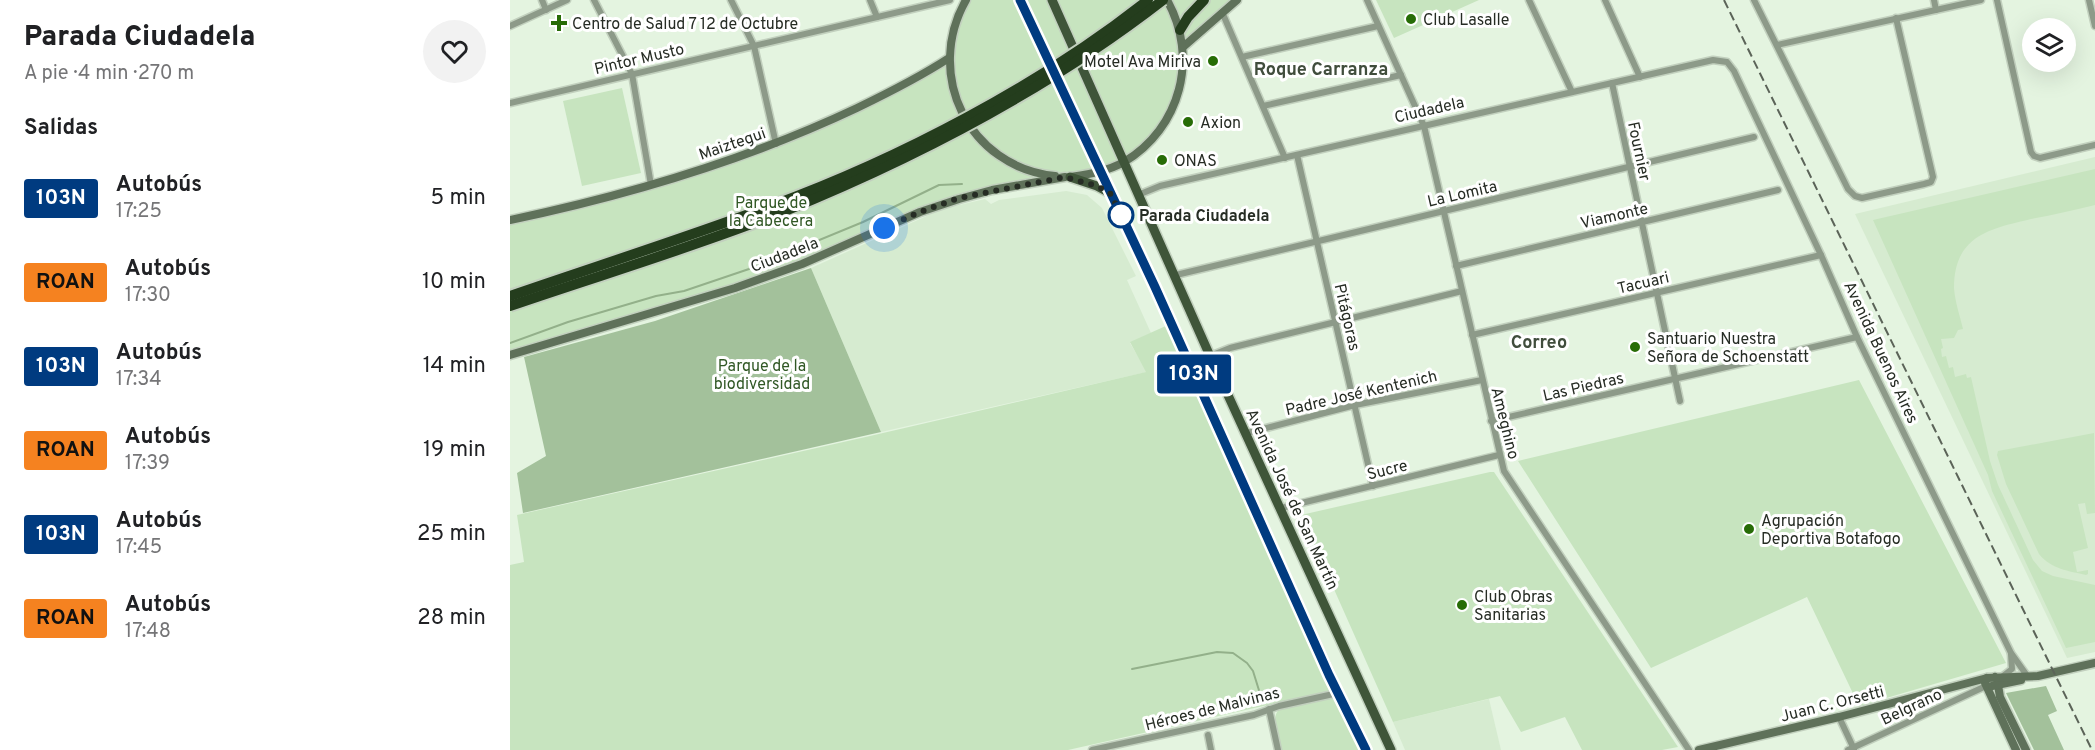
<!DOCTYPE html>
<html lang="es">
<head>
<meta charset="utf-8">
<style>
	:root { --surface:#fff; --page:#f2f2f2; --text:#202124; --muted:#757577 }
	body { margin:0; font-family:Overpass,sans-serif; background:var(--page); color:var(--text); height:100vh; display:flex; flex-direction:column; font-size:22px; white-space:nowrap }
	* { box-sizing:border-box; margin:0 }
	p { font-size:20px; color:var(--muted) }
	.icon { flex:none; width:33px; height:33px; fill:none; stroke:currentColor; stroke-width:2; stroke-linecap:round; stroke-linejoin:round }
	.map { position:relative; flex:1; overflow:hidden }
	.details { display:flex; flex-direction:column; background:var(--surface); width:510px }
	.details>* { flex:none }
	.badge { padding:0 12px; border-radius:4px; font-size:21px; line-height:39px }
	.controls { position:absolute; left:1512px; top:18px; display:grid; gap:12px }
	.controls a { display:grid; place-items:center; width:54px; height:54px; border-radius:50%; background:var(--surface); box-shadow:0 6px 24px #0002; font-size:30px }
	.you { position:absolute; width:30px; height:30px; margin:-15px; border:4px solid #fff; border-radius:50%; background:#1a73e8; box-shadow:0 0 0 9px #1a73e833 }
	.map>.badge { position:absolute; translate:-50% -50%; box-shadow:0 0 0 3px #fff }
	h2 { padding:0 24px; font-size:22px; line-height:54px }
	.round { display:grid; place-items:center; flex:none; width:63px; height:63px; border-radius:32px; background:var(--page) }
	.summary { display:flex; align-items:center; justify-content:space-between; height:102px; padding:0 24px }
	h1 { font-size:28px; font-weight:800; line-height:45px }
	ul { padding:0; list-style:none }
	li { display:flex; align-items:center; gap:18px; height:84px; padding:0 24px }
	li div { flex:1 }
	li b { display:block; font-size:22px }
	li em { font-style:normal }
	li .badge { min-width:66px; font-weight:700; text-align:center }
	main { display:flex; flex:1; min-height:0 }
	.map>svg:first-child { display:block }
</style>
</head>
<body>
<main>
<section class="details">
<div class="summary"><div><h1>Parada Ciudadela</h1><p>A pie · 4 min · 270 m</p></div><a class="round"><svg class="icon" aria-label="heart" viewBox="0 0 24 24"><path d="M12 20l-8-8c-3-5 5-10 8-4 3-6 11-1 8 4z"/></svg></a></div>
<h2>Salidas</h2>
<ul>
<li><span class="badge" style="background:#003b80;color:#fff">103N</span><div><b>Autobús</b><p>17:25</p></div><em>5 min</em></li>
<li><span class="badge" style="background:#f58220;color:#111">ROAN</span><div><b>Autobús</b><p>17:30</p></div><em>10 min</em></li>
<li><span class="badge" style="background:#003b80;color:#fff">103N</span><div><b>Autobús</b><p>17:34</p></div><em>14 min</em></li>
<li><span class="badge" style="background:#f58220;color:#111">ROAN</span><div><b>Autobús</b><p>17:39</p></div><em>19 min</em></li>
<li><span class="badge" style="background:#003b80;color:#fff">103N</span><div><b>Autobús</b><p>17:45</p></div><em>25 min</em></li>
<li><span class="badge" style="background:#f58220;color:#111">ROAN</span><div><b>Autobús</b><p>17:48</p></div><em>28 min</em></li>
</ul>
</section>
<div class="map">
<svg width="1585" height="750" viewBox="0 0 1585 750">
	<rect width="100%" height="100%" fill="#e4f4e0"/>
	<!-- built -->
	<g fill="#d6ebd0">
		<path d="M1585,157V652L1557,658L1345,214Z"/>
		<path d="M556,191L577,195L592,208L626,276L617,280L641,333L620,343L637,372L371,432L301,268L432,209L475,199L481,204L489,200Z"/>
		<path d="M979,699L991,750H895L883,722Z"/>
	</g>
	<!-- green -->
	<g fill="#c7e4bf">
		<path d="M456,0H510L591,172L449,199L293,264L0,355V220L36,212L266,144L439,58Z"/>
		<path d="M516,0H538L609,161L594,166Z"/>
		<path d="M542,0H727L673,47V73L654,125L614,162Z"/>
		<path d="M866,0H969L884,38Z"/>
		<path d="M112,88L131,173L72,186L53,101Z"/>
		<path d="M1585,169V205C1564,210 1543,215 1521,219C1479,229 1444,236 1444,288C1445,302 1450,316 1453,329L1448,330L1444,338L1431,339L1433,348L1431,349L1432,357L1436,356L1439,368L1443,367L1445,377L1456,374L1457,378L1461,377L1480,461L1488,485L1523,560L1532,571L1543,576L1585,585V642L1556,648L1482,491L1478,475L1363,220Z"/>
		<path d="M658,325L821,687L819,691L558,750H0V565L14,562L7,515L360,436L636,372L620,342Z"/>
		<path d="M1349,380L1496,663L1349,706L1297,597L1141,668L1008,461Z"/>
		<path d="M1584,433L1585,513L1577,514L1575,503L1568,504L1578,548L1563,552L1567,572L1578,570V574L1576,575C1559,571 1541,569 1529,554L1496,484L1487,455L1488,451Z"/>
		<path d="M980,472H984L1168,747L1152,750H1072L1055,717L1011,732L990,696L883,722L791,515Z"/>
		<path d="M822,698L829,701L851,750H771C768,737 760,720 769,709Z"/>
	</g>
	<!-- forest -->
	<g fill="#a3c19b">
		<path d="M301,268L371,432L13,513L7,473L36,456L14,357L145,321Z"/>
		<path d="M1536,686L1547,711L1538,715L1554,750H1524L1496,693Z"/>
	</g>
	<g fill="none" stroke-linecap="round" stroke-linejoin="round">
		<!-- stream -->
		<g stroke="#93b08a" stroke-width="2">
			<path d="M0,343L58,322L146,296L174,291L239,269L353,222L429,185L452,184"/>
			<path d="M622,669L707,652L723,653L737,663L743,671L752,700"/>
		</g>
		<!-- street casing -->
		<g stroke="#c2d0be" stroke-width="9">
			<g id="street">
				<path d="M32,0L36,10"/>
				<path d="M84,0L122,74L141,185"/>
				<path d="M221,0L244,46L266,144"/>
				<path d="M360,0L367,17"/>
				<path d="M857,0L914,126L994,471L1179,750"/>
				<path d="M1019,0L1062,92"/>
				<path d="M1095,0L1130,77"/>
				<path d="M1244,0L1338,189L1345,196L1352,198L1414,184L1421,182L1423,177L1386,18"/>
				<path d="M1424,0L1426,10"/>
				<path d="M1487,0L1521,152L1524,156L1530,158L1585,145"/>
				<path d="M1579,0L1585,26"/>
				<path d="M712,12L775,158"/>
				<path d="M0,26L57,0"/>
				<path d="M1267,45L1471,0"/>
				<path d="M732,57L868,26"/>
				<path d="M1102,83L1170,401"/>
				<path d="M0,103L440,0"/>
				<path d="M753,106L891,75"/>
				<path d="M787,155L863,486"/>
				<path d="M628,195L650,186L1203,60L1217,62L1224,71L1311,255L1347,337L1501,653L1518,677"/>
				<path d="M946,266L1268,190"/>
				<path d="M666,275L1244,137"/>
				<path d="M962,335L1311,255"/>
				<path d="M680,364L720,348L952,291"/>
				<path d="M981,421L1347,337"/>
				<path d="M737,433L845,405L972,380"/>
				<path d="M771,508L989,455"/>
				<path d="M1493,676L1502,669L1501,654"/>
				<path d="M759,709L768,750"/>
				<path d="M1329,717L1344,749"/>
				<path d="M698,735L701,750"/>
				<path d="M582,750L744,715L769,706L828,693"/>
				<path d="M1338,750L1476,686"/>
			</g>
		</g>
		<!-- secondary casing -->
		<g stroke="#c2d0be" stroke-width="11">
			<g id="secondary">
				<path d="M456,0C414,74 458,167 545,176"/>
				<path d="M673,47L727,0"/>
				<path d="M561,177C579,174 598,171 614,162C671,128 689,57 657,0"/>
				<path d="M0,220C119,195 237,160 347,108C378,93 410,77 439,58"/>
				<path d="M0,355L225,288L292,264L410,212L449,199L482,190L555,177"/>
				<path d="M1485,677L1487,679L1490,697L1516,750"/>
				<path d="M1477,678L1475,683L1506,750"/>
				<path d="M1482,686L1511,680"/>
				<path d="M1189,750L1329,717L1477,678L1528,676L1585,663"/>
			</g>
		</g>
		<!-- primary casing -->
		<g stroke="#c2d0be" stroke-width="12">
			<g id="primary">
				<path d="M510,0L645,287L828,693L856,750"/>
				<path d="M542,0L700,356L881,750"/>
				<path d="M560,177L587,186L600,193"/>
			</g>
		</g>
		<!-- highway casing -->
		<g stroke="#c2d0be" stroke-width="14">
			<path id="highway" d="M670,30L678,17L694,0"/>
		</g>
		<!-- street -->
		<use href="#street" stroke="#8d9a89" stroke-width="6"/>
		<!-- secondary -->
		<use href="#secondary" stroke="#5f715a" stroke-width="8"/>
		<!-- primary -->
		<use href="#primary" stroke="#3f5539" stroke-width="9"/>
		<!-- highway -->
		<use href="#highway" stroke="#243d1d" stroke-width="10"/>
		<!-- rail -->
		<path stroke="#5b6358" stroke-width="2" stroke-dasharray="9 4.5" stroke-linecap="butt" d="M1214,0L1582,750"/>
		<!-- highway-bridge casing -->
		<g stroke="#c2d0be" stroke-width="14" stroke-linecap="butt">
			<g id="highway-bridge">
				<path d="M0,296C87,266 175,238 261,206C389,159 531,85 638,0"/>
				<path d="M0,306C90,275 182,248 270,213C406,158 537,90 653,0"/>
			</g>
		</g>
		<!-- highway-bridge -->
		<use href="#highway-bridge" stroke="#243d1d" stroke-width="10"/>
	</g>
	<g fill="none" stroke-linecap="round" stroke-linejoin="round">
		<!-- line casing -->
		<g stroke="#fff" stroke-width="14">
			<path id="line" d="M510,0L645,287L819,675L856,750"/>
		</g>
		<!-- line -->
		<use href="#line" stroke="#003b80" stroke-width="9"/>
		<!-- walk -->
		<path stroke="#262c24" stroke-width="6" stroke-dasharray="0 10.8" d="M374,228L410,212L449,198L555,177L587,186L600,193L611,215"/>
	</g>
	<!-- markers -->
	<g fill="#276c06" stroke="#fff" stroke-width="2">
		<circle cx="901" cy="19" r="6"/>
		<path d="M46 14h6v6h6v6h-6v6h-6v-6h-6v-6h6z"/>
		<circle cx="703" cy="61" r="6"/>
		<circle cx="678" cy="122" r="6"/>
		<circle cx="652" cy="160" r="6"/>
		<circle cx="1125" cy="347" r="6"/>
		<circle cx="1239" cy="529" r="6"/>
		<circle cx="952" cy="605" r="6"/>
	</g>
	<circle fill="#fff" stroke="#003b80" stroke-width="3" cx="611" cy="215" r="12"/>
	<g text-anchor="middle" stroke-width="6" stroke-linejoin="round" paint-order="stroke">
		<!-- poi labels -->
		<g font-size="16" fill="#262c24" stroke="#fff" text-anchor="start">
			<text x="913" y="25">Club Lasalle</text>
			<text x="62" y="29">Centro de Salud 7 12 de Octubre</text>
			<text x="691" y="67" text-anchor="end">Motel Ava Miriva</text>
			<text x="690" y="128">Axion</text>
			<text x="664" y="166">ONAS</text>
			<text x="1137" y="344">Santuario Nuestra<tspan x="1137" dy="18">Señora de Schoenstatt</tspan></text>
			<text x="1251" y="526">Agrupación<tspan x="1251" dy="18">Deportiva Botafogo</tspan></text>
			<text x="964" y="602">Club Obras<tspan x="964" dy="18">Sanitarias</tspan></text>
		</g>
		<!-- street labels -->
		<g font-size="16" fill="#262c24" stroke="#fff">
			<text transform="translate(129 58) rotate(-13)" y="6">Pintor Musto</text>
			<text transform="translate(919 109) rotate(-13)" y="6">Ciudadela</text>
			<text transform="translate(222 143) rotate(-19)" y="6">Maiztegui</text>
			<text transform="translate(1130 151) rotate(78)" y="6">Fournier</text>
			<text transform="translate(952 193) rotate(-13)" y="6">La Lomita</text>
			<text transform="translate(1104 215) rotate(-13)" y="6">Viamonte</text>
			<text transform="translate(274 254) rotate(-21)" y="6">Ciudadela</text>
			<text transform="translate(1133 282) rotate(-13)" y="6">Tacuari</text>
			<text transform="translate(838 317) rotate(77)" y="6">Pitágoras</text>
			<text transform="translate(1372 352) rotate(65)" y="6">Avenida Buenos Aires</text>
			<text transform="translate(1073 386) rotate(-13)" y="6">Las Piedras</text>
			<text transform="translate(851 392) rotate(-13)" y="6">Padre José Kentenich</text>
			<text transform="translate(996 423) rotate(76)" y="6">Ameghino</text>
			<text transform="translate(877 469) rotate(-14)" y="6">Sucre</text>
			<text transform="translate(783 499) rotate(65)" y="6">Avenida José de San Martín</text>
			<text transform="translate(1322 703) rotate(-14)" y="6">Juan C. Orsetti</text>
			<text transform="translate(1401 706) rotate(-25)" y="6">Belgrano</text>
			<text transform="translate(702 708) rotate(-14)" y="6">Héroes de Malvinas</text>
		</g>
		<!-- park labels -->
		<g font-size="16" fill="#315825" stroke="#fff">
			<text x="261" y="208">Parque de<tspan x="261" dy="18">la Cabecera</tspan></text>
			<text x="252" y="371">Parque de la<tspan x="252" dy="18">biodiversidad</tspan></text>
		</g>
		<!-- stop labels -->
		<g font-size="16" font-weight="bold" fill="#262c24" stroke="#fff" text-anchor="start">
			<text x="629" y="221">Parada Ciudadela</text>
		</g>
		<!-- neighbourhood labels -->
		<g font-size="18" font-weight="bold" fill="#404d3c" stroke="#fff">
			<text x="811" y="75">Roque Carranza</text>
			<text x="1029" y="348">Correo</text>
		</g>
	</g>
</svg>
<div class="controls">
<a><svg class="icon" aria-label="layers" viewBox="0 0 24 24"><path d="M12 4l9 5-9 5-9-5zM3 14l9 5 9-5"/></svg></a>
</div>
<div class="you" style="left:374px;top:228px"></div>
<b class="badge" style="left:684px;top:374px;background:#003b80;color:#fff">103N</b>
</div>
</main>
</body>
</html>
